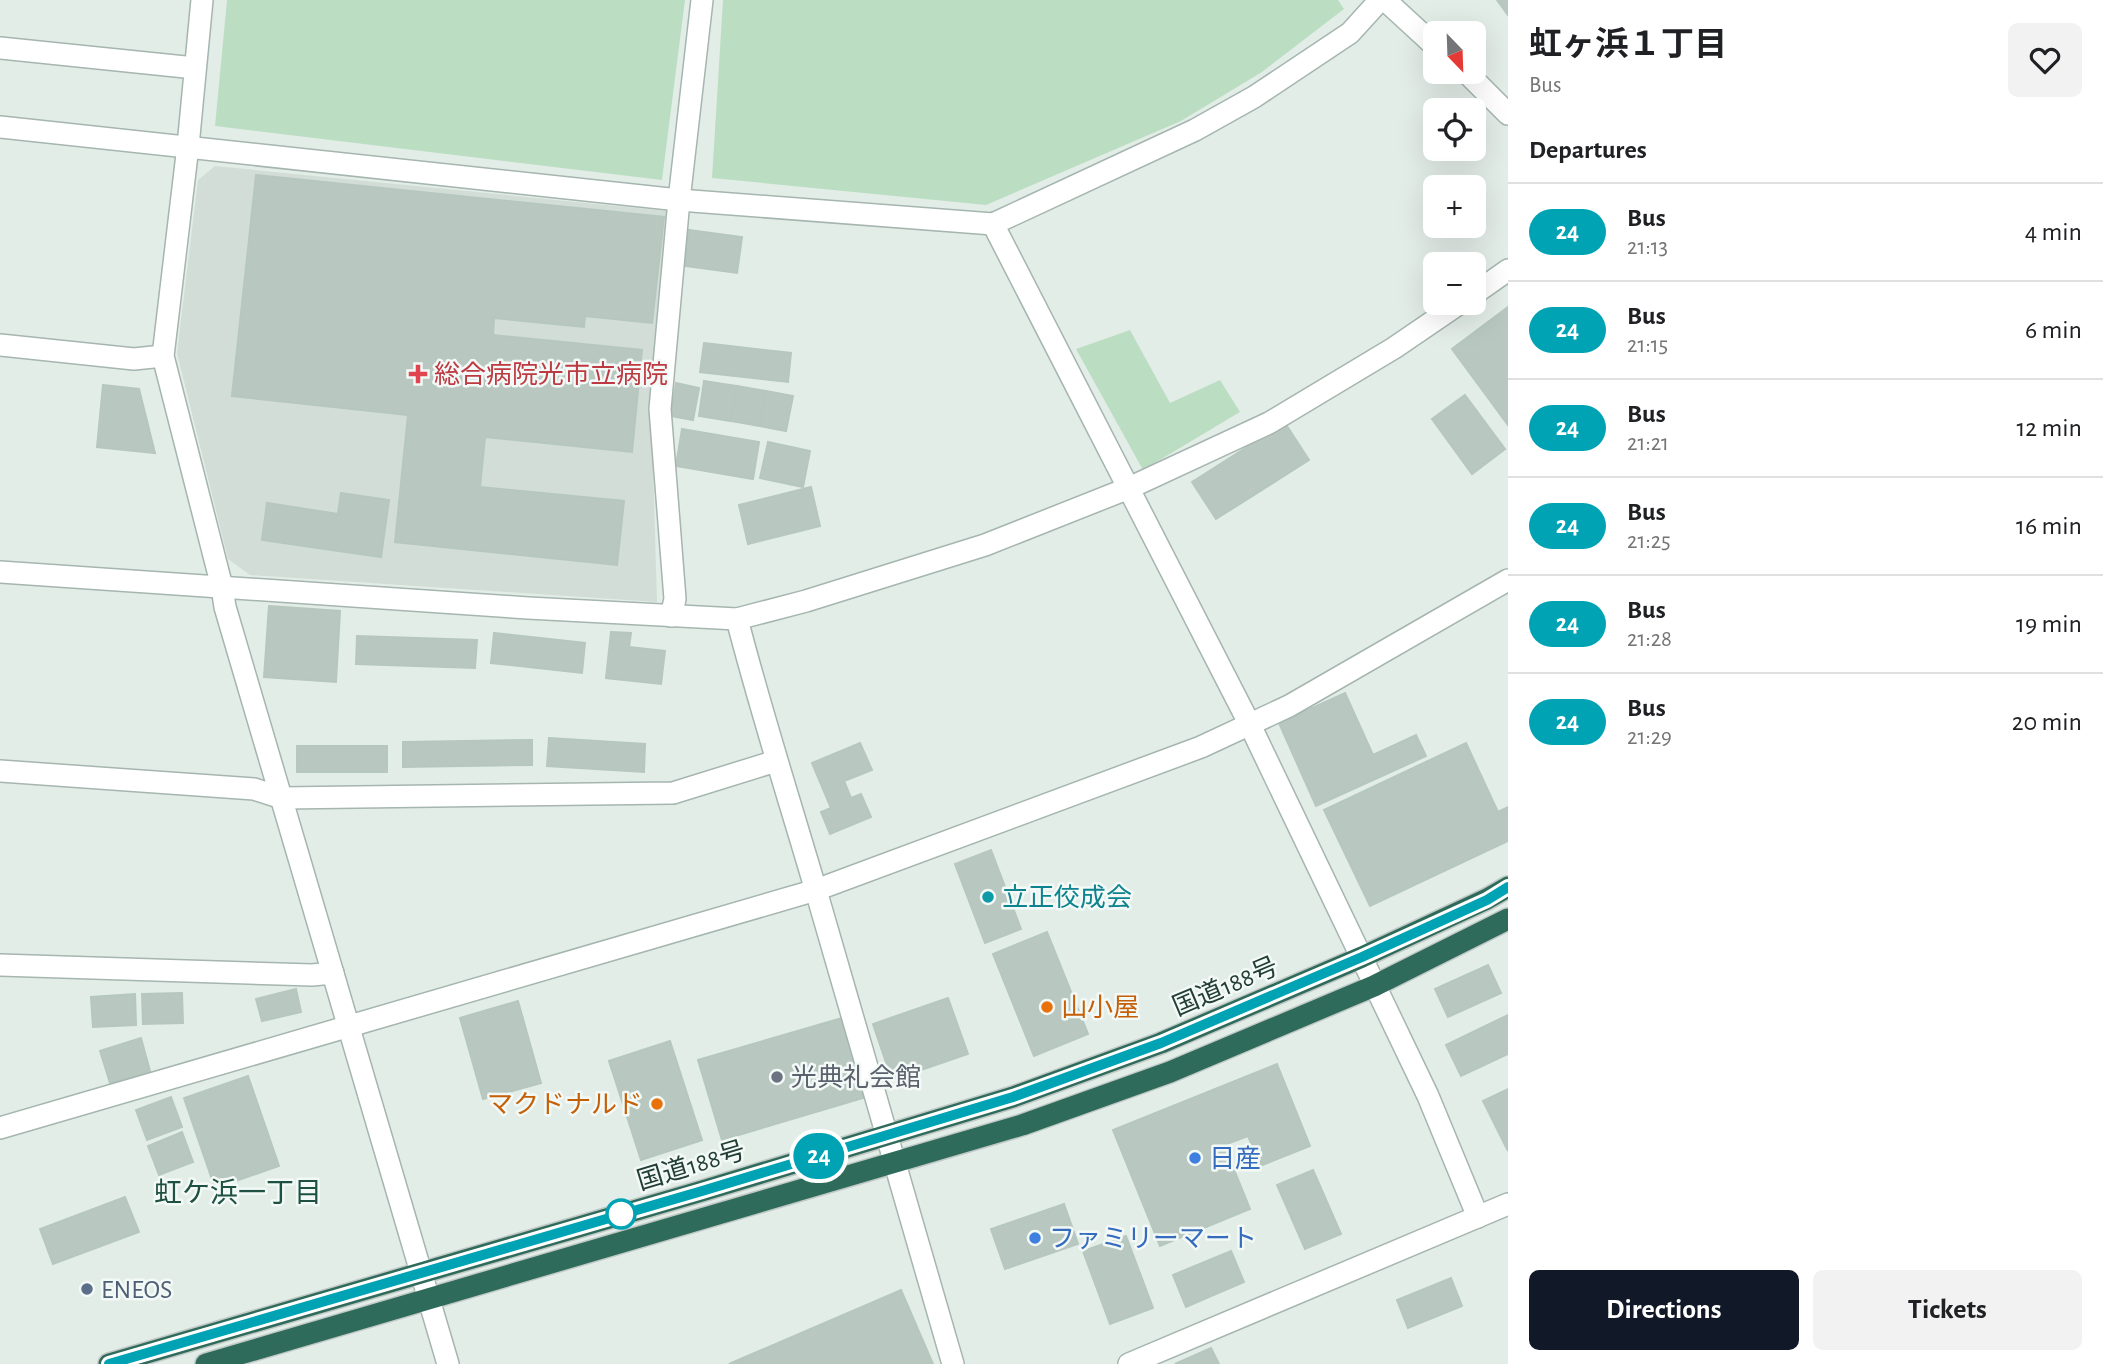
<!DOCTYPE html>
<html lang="en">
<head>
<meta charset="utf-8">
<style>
	:root { --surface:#fff; --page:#f2f2f2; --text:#202124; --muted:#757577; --line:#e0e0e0; --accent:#111827 }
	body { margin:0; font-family:"Alegreya Sans","Noto Sans JP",sans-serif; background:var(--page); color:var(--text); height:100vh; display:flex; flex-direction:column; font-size:26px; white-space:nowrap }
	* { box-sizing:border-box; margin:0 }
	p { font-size:23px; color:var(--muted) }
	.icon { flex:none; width:38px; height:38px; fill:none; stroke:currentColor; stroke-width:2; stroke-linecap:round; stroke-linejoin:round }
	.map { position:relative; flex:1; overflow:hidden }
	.details { display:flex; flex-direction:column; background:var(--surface); width:595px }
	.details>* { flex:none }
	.badge { padding:0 14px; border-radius:23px; font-size:24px; line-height:46px }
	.needle { width:46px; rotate:157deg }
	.tools { position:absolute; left:1423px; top:21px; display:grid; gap:14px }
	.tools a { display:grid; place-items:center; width:63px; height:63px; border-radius:10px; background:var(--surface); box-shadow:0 7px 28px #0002; font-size:35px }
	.map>.badge { position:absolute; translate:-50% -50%; box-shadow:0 0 0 4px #fff }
	h2 { padding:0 21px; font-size:26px; line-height:63px }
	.round { display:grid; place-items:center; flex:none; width:74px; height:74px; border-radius:10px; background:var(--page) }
	.headline { display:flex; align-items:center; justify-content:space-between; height:119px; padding:0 21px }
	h1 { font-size:33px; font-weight:700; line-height:52px }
	.button { display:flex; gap:14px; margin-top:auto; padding:14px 21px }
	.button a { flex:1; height:80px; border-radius:10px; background:var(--accent); color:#fff; font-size:28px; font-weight:700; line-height:80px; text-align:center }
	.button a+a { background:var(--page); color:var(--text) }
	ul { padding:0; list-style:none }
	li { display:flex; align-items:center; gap:21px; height:98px; padding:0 21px; border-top:2px solid var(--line) }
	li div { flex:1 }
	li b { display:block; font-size:26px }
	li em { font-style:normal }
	li .badge { min-width:77px; font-weight:700; text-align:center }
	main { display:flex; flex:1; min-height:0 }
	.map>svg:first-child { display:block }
</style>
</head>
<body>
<main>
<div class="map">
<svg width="1508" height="1364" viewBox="0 0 1508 1364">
	<rect width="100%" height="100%" fill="#e3ede8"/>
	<!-- built -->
	<path fill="#d1ddd6" d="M215,166L667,211L651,395L657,602L250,575L228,559L177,353L198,180Z"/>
	<!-- green -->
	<g fill="#bbdec2">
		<path d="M227,0H685L662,180L215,126Z"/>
		<path d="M723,0H1338L1344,9L1262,72L1181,121L986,205L712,178Z"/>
		<path d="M1130,330L1170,403L1220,380L1240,412L1143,470L1076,349Z"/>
	</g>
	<!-- building -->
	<g fill="#b8c8c0" stroke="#b5c7be" stroke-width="2">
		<path d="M1497,0H1508V15Z"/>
		<path d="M256,175L664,217L652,323L585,316L584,327L494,318L493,335L642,350L632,452L485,437L480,487L624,501L617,565L395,542L408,415L232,396Z"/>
		<path d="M689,230L742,237L737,273L685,266Z"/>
		<path d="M1508,307V425L1452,349Z"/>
		<path d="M704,343L791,353L788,382L700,372Z"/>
		<path d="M704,381L737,386L731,421L699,416Z"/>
		<path d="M676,383L699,388L693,420L671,416Z"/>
		<path d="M103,385L139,389L155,453L97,447Z"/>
		<path d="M737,386L766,391L760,426L731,421Z"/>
		<path d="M766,391L793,396L786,431L760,426Z"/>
		<path d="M1465,395L1505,449L1472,474L1432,419Z"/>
		<path d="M1285,423L1309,460L1216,519L1192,482Z"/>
		<path d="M682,429L759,442L753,479L676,466Z"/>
		<path d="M768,442L810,451L803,487L760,478Z"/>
		<path d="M811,487L820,526L748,544L739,505Z"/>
		<path d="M341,493L389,500L381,557L262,540L267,503L338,514Z"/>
		<path d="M269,606L340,611L336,682L264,677Z"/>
		<path d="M611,632L631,633L629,647L665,651L661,684L606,678Z"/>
		<path d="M494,633L585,643L582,673L491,663Z"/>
		<path d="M357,636L477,640L475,668L356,664Z"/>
		<path d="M1345,693L1373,755L1416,735L1426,756L1316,806L1279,723Z"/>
		<path d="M549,738L645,744L644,772L547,766Z"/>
		<path d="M532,740V765L403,767V742Z"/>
		<path d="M860,743L872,770L844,781L851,798L861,794L871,817L830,834L821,812L831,808L812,763Z"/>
		<path d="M1466,743L1498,812L1508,807V841L1370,906L1324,810Z"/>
		<rect x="297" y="746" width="90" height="26"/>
		<path d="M991,850L1021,929L985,943L955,864Z"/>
		<path d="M1047,932L1088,1034L1034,1056L993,954Z"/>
		<path d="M1488,965L1501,993L1448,1017L1435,989Z"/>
		<path d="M296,989L301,1012L262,1021L256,999Z"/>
		<path d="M182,993L183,1023L143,1024L142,994Z"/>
		<path d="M135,994L136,1025L93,1027L91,997Z"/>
		<path d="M948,998L968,1054L892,1080L873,1024Z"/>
		<path d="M518,1001L541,1083L483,1099L460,1018Z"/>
		<path d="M1508,1015V1054L1461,1076L1446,1045Z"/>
		<path d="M842,1018L866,1097L722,1140L698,1060Z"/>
		<path d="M141,1038L150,1071L110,1083L100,1051Z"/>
		<path d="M670,1041L702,1140L641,1160L609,1061Z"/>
		<path d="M1277,1064L1310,1146L1260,1166L1248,1136L1224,1145L1250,1209L1160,1246L1113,1130Z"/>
		<path d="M248,1076L279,1166L215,1188L184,1098Z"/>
		<path d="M1508,1089V1151L1483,1101Z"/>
		<path d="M171,1097L182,1127L147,1140L136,1110Z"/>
		<path d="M182,1132L193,1162L159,1175L148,1146Z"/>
		<path d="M1313,1170L1341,1234L1305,1249L1277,1185Z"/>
		<path d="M125,1197L139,1232L53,1264L40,1229Z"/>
		<path d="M1064,1204L1078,1244L1005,1269L991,1229Z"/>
		<path d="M1126,1236L1153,1308L1110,1324L1083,1251Z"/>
		<path d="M1231,1251L1244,1282L1186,1307L1173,1275Z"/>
		<path d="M1451,1278L1462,1306L1408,1328L1397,1300Z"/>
		<path d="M901,1290L933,1364H729Z"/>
		<path d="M1211,1348L1219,1364H1175Z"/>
	</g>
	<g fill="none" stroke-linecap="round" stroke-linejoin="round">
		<!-- minor casing -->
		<g stroke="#a5b5af" stroke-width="24">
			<g id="minor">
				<path d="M202,0L188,146L163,356L222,587L225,607L448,1364"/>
				<path d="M1385,0L1435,46"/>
				<path d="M0,48L195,68"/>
				<path d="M1466,72L1508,114"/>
				<path d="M0,127L679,200L993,224L1195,130L1254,97L1350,33L1380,0"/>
				<path d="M993,224L1250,725L1428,1096L1478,1217"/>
				<path d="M1474,294L1508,270"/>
				<path d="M0,345L134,359L163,356"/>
				<path d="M0,572L528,608L737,619L806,601L985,545L1129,488L1269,423L1394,348L1460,303"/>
				<path d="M671,616L675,599L660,409L679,200L702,0"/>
				<path d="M737,619C761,712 790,802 817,894C862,1051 907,1208 953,1364"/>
				<path d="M0,771L254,789L282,798L673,793L776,761"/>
				<path d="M0,965L312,975L333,973"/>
				<path d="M0,1128L816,890L1201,747L1289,706L1508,580"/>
				<path d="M1129,1364L1508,1204"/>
			</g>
		</g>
		<!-- highway casing -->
		<g stroke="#c1c9c6" stroke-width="24">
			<g id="highway">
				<path d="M109,1364L702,1191L1013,1097L1161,1043L1362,957L1487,899L1508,887"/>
				<path d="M206,1364L1022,1125L1170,1072L1374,986L1508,919"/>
			</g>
		</g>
		<!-- minor -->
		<use href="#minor" stroke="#fff" stroke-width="21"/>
		<!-- highway -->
		<use href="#highway" stroke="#2e6b5a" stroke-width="21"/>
	</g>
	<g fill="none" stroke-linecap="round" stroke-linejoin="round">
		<!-- line casing -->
		<g stroke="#fff" stroke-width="16">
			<path id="line" d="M109,1364L702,1191L1013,1097L1161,1043L1362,957L1487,900L1508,887"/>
		</g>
		<!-- line -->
		<use href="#line" stroke="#00a3b4" stroke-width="10"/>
	</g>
	<!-- markers -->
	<path fill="#e0444e" stroke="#f3f9f6" stroke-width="2.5" d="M414.5 363.5h7v7h7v7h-7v7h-7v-7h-7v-7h7z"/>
	<circle fill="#0f9aa8" stroke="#f3f9f6" stroke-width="2.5" cx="988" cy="897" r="7"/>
	<g fill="#e8710a" stroke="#f3f9f6" stroke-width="2.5">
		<circle cx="1047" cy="1007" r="7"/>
		<circle cx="657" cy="1104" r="7"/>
	</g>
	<circle fill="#6b7280" stroke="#f3f9f6" stroke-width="2.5" cx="777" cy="1077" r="7"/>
	<g fill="#3f7fe0" stroke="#f3f9f6" stroke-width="2.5">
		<circle cx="1195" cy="1158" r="7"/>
		<circle cx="1035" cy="1238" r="7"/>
	</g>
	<circle fill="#fff" stroke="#00a3b4" stroke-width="3.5" cx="621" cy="1214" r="14"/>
	<circle fill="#5c6f8a" stroke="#f3f9f6" stroke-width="2.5" cx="87" cy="1289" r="7"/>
	<g text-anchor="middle" stroke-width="5" stroke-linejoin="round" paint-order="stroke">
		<!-- health labels -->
		<g font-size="26" fill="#be3a42" stroke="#f3f9f6" text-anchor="start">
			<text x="434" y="383">総合病院光市立病院</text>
		</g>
		<!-- culture labels -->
		<g font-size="26" fill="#0d838f" stroke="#f3f9f6" text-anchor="start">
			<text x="1002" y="906">立正佼成会</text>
		</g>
		<!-- street labels -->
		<g font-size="26" fill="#223e35" stroke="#f3f9f6">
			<text transform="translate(1225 986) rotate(-23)" y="9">国道188号</text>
			<text transform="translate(691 1165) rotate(-17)" y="9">国道188号</text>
		</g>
		<!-- food labels -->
		<g font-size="26" fill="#c56008" stroke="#f3f9f6" text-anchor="start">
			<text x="1061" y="1016">山小屋</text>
			<text x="643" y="1113" text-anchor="end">マクドナルド</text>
		</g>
		<!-- worship labels -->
		<g font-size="26" fill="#5b616d" stroke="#f3f9f6" text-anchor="start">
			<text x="791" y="1086">光典礼会館</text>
		</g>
		<!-- shop labels -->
		<g font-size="26" fill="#366cbe" stroke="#f3f9f6" text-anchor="start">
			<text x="1209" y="1167">日産</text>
			<text x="1049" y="1247">ファミリーマート</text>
		</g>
		<!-- service labels -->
		<g font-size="26" fill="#4e5e75" stroke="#f3f9f6" text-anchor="start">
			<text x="101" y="1298">ENEOS</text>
		</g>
		<!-- neighbourhood labels -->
		<g font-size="28" fill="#1e5141" stroke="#f3f9f6">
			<text x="238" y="1202">虹ケ浜一丁目</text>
		</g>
	</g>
</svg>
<div class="tools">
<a><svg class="needle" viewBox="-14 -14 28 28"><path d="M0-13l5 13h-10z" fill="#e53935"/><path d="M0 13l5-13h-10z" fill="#757577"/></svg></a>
<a><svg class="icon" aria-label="locate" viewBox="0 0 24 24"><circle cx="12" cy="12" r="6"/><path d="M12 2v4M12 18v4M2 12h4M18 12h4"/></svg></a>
<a>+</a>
<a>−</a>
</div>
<b class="badge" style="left:819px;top:1156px;background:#00a3b4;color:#fff">24</b>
</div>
<section class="details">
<div class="headline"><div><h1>虹ヶ浜１丁目</h1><p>Bus</p></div><a class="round"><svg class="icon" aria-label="heart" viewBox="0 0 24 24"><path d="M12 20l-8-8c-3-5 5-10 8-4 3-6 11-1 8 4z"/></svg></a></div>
<h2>Departures</h2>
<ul>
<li><span class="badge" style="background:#00a3b4;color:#fff">24</span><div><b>Bus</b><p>21:13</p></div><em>4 min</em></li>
<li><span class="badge" style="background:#00a3b4;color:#fff">24</span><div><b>Bus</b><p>21:15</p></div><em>6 min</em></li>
<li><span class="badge" style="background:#00a3b4;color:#fff">24</span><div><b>Bus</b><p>21:21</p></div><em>12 min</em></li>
<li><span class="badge" style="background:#00a3b4;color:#fff">24</span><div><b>Bus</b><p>21:25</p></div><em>16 min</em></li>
<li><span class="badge" style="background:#00a3b4;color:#fff">24</span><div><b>Bus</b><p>21:28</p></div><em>19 min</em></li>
<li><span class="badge" style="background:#00a3b4;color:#fff">24</span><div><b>Bus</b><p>21:29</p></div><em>20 min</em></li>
</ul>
<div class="button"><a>Directions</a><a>Tickets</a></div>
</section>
</main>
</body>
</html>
